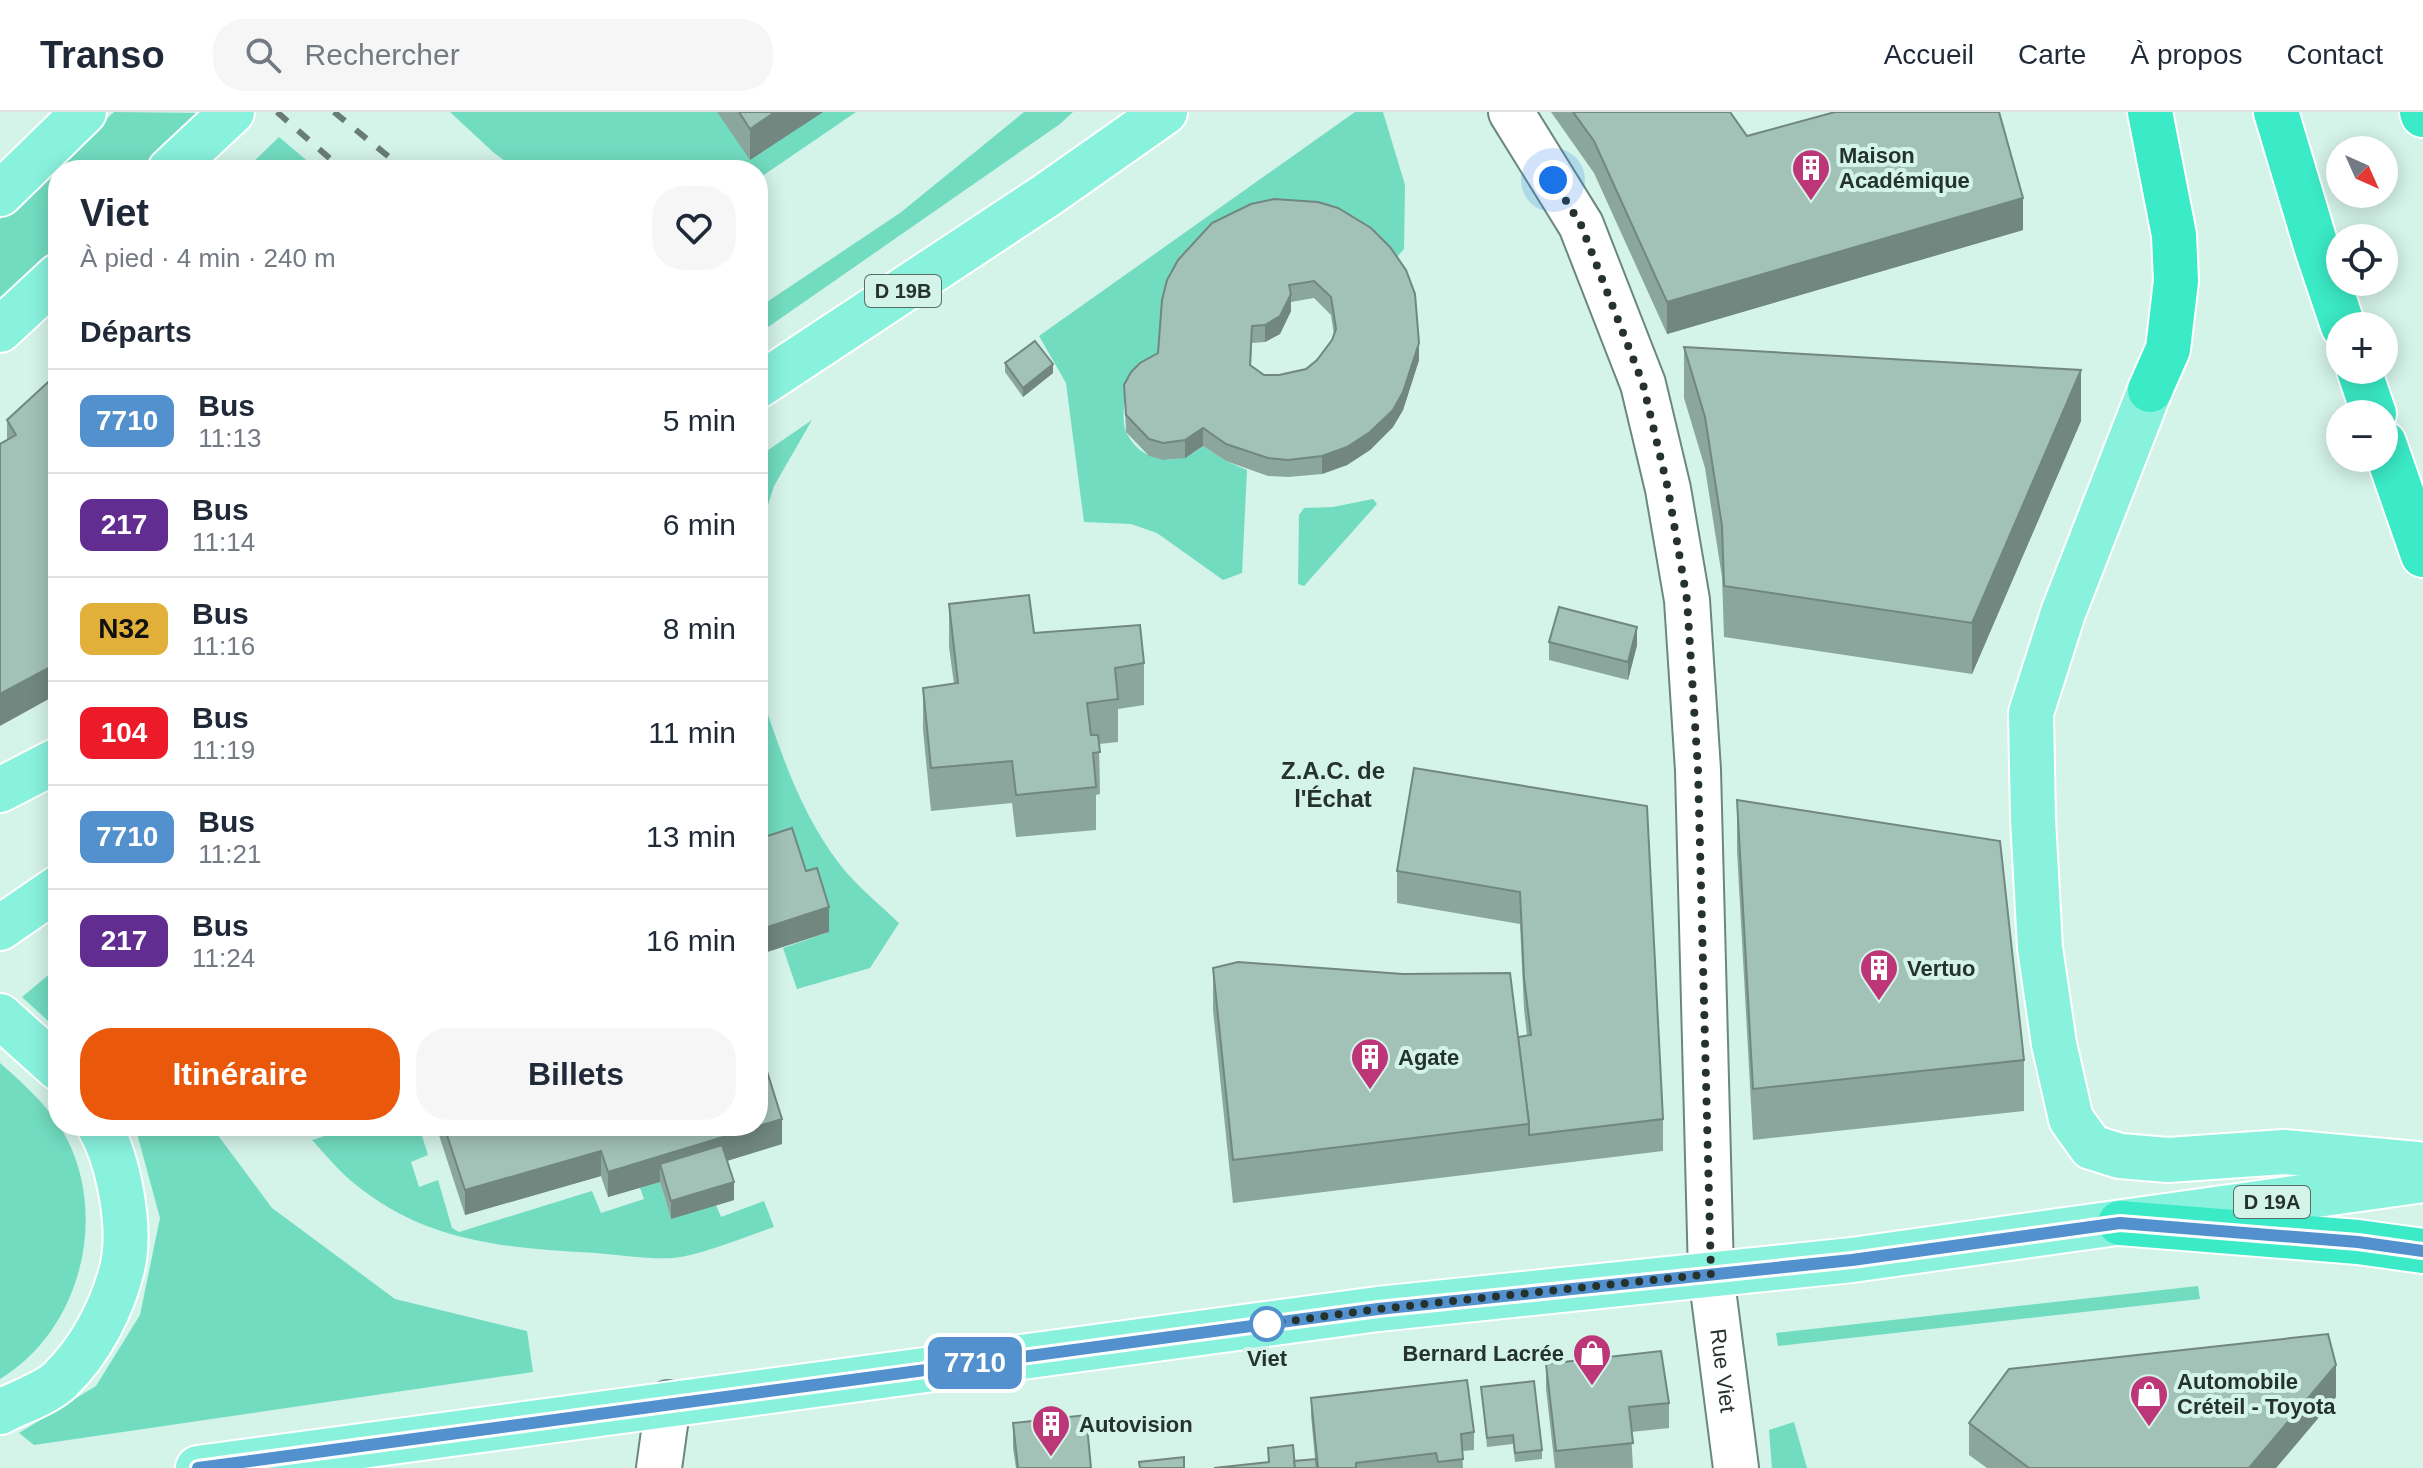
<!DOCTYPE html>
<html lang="fr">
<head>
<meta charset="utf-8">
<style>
	:root { --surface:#fff; --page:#f6f6f7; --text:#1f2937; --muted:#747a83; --line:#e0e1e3; --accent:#ea580c }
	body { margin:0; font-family:Arial,sans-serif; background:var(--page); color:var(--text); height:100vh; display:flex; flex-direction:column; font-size:30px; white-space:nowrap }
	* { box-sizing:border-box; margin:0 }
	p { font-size:26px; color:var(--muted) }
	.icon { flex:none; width:44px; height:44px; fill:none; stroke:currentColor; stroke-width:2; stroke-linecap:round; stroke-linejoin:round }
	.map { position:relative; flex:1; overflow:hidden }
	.sheet { position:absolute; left:48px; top:48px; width:720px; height:976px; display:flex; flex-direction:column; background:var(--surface); border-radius:32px; box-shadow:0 4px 20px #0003 }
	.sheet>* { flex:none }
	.badge { padding:0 16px; border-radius:12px; font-size:28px; line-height:52px }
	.needle { width:52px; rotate:135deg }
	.fabs { position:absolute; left:2326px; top:24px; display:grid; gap:16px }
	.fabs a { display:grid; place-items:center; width:72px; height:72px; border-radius:50%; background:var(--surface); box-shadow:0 4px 20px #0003; font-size:40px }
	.you { position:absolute; width:40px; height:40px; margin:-20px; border:6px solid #fff; border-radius:50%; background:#1a73e8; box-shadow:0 0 0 12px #1a73e833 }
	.map>.badge { position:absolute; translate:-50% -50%; box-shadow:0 0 0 4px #fff }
	h2 { padding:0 32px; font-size:30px; line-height:72px }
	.round { display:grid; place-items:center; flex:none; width:84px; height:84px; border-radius:32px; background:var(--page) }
	.overview { display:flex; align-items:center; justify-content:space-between; height:136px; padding:0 32px }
	h1 { font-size:38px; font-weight:700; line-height:60px }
	.button { display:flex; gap:16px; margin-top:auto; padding:16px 32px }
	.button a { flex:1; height:92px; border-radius:32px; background:var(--accent); color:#fff; font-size:32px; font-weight:700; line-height:92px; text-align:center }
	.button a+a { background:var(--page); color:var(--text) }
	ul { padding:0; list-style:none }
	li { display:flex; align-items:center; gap:24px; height:104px; padding:0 32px; border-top:2px solid var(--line) }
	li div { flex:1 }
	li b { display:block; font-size:30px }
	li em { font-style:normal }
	li .badge { min-width:88px; font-weight:700; text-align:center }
	header { display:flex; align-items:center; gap:48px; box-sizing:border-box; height:112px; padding:0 40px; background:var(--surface); border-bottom:2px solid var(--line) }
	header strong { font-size:38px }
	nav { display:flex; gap:44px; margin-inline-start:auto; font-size:28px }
	.search { width:560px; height:72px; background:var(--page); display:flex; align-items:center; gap:20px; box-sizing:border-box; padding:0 28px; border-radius:32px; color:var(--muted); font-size:30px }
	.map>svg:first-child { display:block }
</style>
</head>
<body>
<header>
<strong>Transo</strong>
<div class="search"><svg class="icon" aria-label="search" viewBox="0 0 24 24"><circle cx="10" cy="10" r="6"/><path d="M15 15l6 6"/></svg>Rechercher</div>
<nav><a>Accueil</a><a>Carte</a><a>À propos</a><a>Contact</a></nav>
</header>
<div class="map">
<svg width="2423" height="1356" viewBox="0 0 2423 1356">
	<rect width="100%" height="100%" fill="#d4f3e9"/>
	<!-- green -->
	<g fill="#72dcc1">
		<path d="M114,0L204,1L143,58H58V136L0,190V107Z"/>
		<path d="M450,0H856L758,67V58H517L493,40Z"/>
		<path d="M1024,0H1073L1060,12L758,222V196L900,101Z"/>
		<path d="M1355,0H1383L1405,73L1404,137L1390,153L1162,205L1159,258L1124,290C1124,301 1122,312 1127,322C1143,352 1178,355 1203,334L1226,349L1247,358L1242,461L1223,468L1157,421L1131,412L1084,410L1066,271L1039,224Z"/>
		<path d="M279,25L318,58H245Z"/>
		<path d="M812,308L774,374L758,424V345Z"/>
		<path d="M1373,387L1377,392L1304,474L1298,472L1299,403L1304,396L1333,395Z"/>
		<path d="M758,574C780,637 799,700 841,754C858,775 879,792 899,811L870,856L797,877L783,836L829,820L758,752Z"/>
		<path d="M58,855V918L22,885Z"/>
		<path d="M0,951C25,973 54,999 68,1029C108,1111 78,1220 0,1267Z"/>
		<path d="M135,1014H214L217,1022L272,1096L395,1187L527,1219L533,1260L34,1333L19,1321L96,1274L140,1203L160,1106Z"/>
		<path d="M357,1014H419L428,1043L411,1050L419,1075L438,1068L452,1116L459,1120L592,1079L601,1101L644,1087L640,1076L660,1070L671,1107L716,1093L721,1105L764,1089L774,1115C744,1125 712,1139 681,1145C660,1149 619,1143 596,1141C514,1137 432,1131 364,1079C344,1065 328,1046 312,1028Z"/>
		<path d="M2198,1174L2200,1187L1778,1234L1776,1221Z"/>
		<path d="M1794,1310L1807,1356H1772L1769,1318Z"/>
	</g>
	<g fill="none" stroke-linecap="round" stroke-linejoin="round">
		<!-- minor casing -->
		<g stroke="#6b8880" stroke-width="48">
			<g id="minor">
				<path id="s1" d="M1511,0L1581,113L1643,272L1668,377L1687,488L1698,658L1711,1162L1736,1356"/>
				<path d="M659,1356L668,1291"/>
			</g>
		</g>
		<!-- major casing -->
		<g stroke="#fff" stroke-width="48">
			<g id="major">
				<path d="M170,58L232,0"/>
				<path d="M0,82L84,0"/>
				<path d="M0,218L58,164"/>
				<path d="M758,274L1047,83L1165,0"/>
				<path d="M2150,278L2063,501L2031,601L2033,707L2040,836L2054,932L2071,1007L2091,1035L2120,1044L2168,1048L2284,1040L2417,1052"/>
				<path d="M0,678L58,648"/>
				<path d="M0,816L58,776"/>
				<path d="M0,904L58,956"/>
				<path d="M0,1300C17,1291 47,1281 60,1268C90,1239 112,1197 122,1157C132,1117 119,1049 99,1014"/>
				<path d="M198,1356L1378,1197L1852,1148L2423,1068"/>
			</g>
		</g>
		<!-- highway casing -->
		<g stroke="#fff" stroke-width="48">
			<g id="highway">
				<path d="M2150,0L2174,123L2176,169L2168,237L2150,278"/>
				<path d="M2276,0L2317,137L2343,214"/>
				<path d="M2422,0L2423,3"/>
				<path d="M2359,258L2374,302"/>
				<path d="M2384,331L2423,443"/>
				<path d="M2120,1111L2358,1130L2423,1139"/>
			</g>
		</g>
		<!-- minor -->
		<use href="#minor" stroke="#fff" stroke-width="44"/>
		<!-- major -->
		<use href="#major" stroke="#89f2dd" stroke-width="44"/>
		<!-- highway -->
		<use href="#highway" stroke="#3beac6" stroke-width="44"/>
		<!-- rail -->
		<g stroke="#697d76" stroke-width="6" stroke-dasharray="14 14" stroke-linecap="butt">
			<path d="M277,0L343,58"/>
			<path d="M334,0L405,58"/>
		</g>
	</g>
	<!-- wall -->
	<g fill="#8ba69d" fill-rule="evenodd">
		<path d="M717,0H823L750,48Z"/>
		<path d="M1551,0H1730L1747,24L2023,118L1667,222L1594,61Z"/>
		<path d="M1251,92L1419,248L1403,298L1393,315L1370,338L1347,353L1322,362L1288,365L1268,364L1226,349L1203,334L1185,346L1163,348L1149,344L1126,320L1124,273L1158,241ZM1314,186L1331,203L1334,223L1332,228L1317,248L1306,257L1279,263H1264L1251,254L1252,231L1265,230L1280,222L1291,199V190Z"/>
		<path d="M1684,235L2081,309L1972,562L1724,525L1722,465L1705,356L1684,286Z"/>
		<path d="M1005,251L1053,261L1023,285L1005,260Z"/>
		<path d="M58,261V569L56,570V583L7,328V308Z"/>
		<path d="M949,492L1034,521L1144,551V593L1118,597V630L1099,632L1100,682L1096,683V718L1016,725L1012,691L931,699L923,618V576L954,572L949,535Z"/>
		<path d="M1549,530L1637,533L1628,568L1549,548Z"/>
		<path d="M1737,688L2024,948V999L1753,1028L1737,739Z"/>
		<path d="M1647,694L1663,1007V1039L1233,1091L1213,898V856L1518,925L1527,923L1524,897L1520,812L1397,791V759Z"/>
		<path d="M436,1014H758L782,1032L727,1049L734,1088L671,1107L660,1070L608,1085L601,1064L465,1103Z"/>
		<path d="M1546,1252L1669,1291V1316L1631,1320L1633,1356H1555L1546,1277Z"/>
		<path d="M1481,1275L1542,1338V1347L1515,1350L1513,1332L1487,1335Z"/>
		<path d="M2336,1285L2276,1356H1987L1969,1343V1311Z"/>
		<path d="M1311,1286L1474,1320V1338L1462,1339L1463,1356H1214L1268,1350V1336L1294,1349L1315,1347L1311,1303Z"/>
		<path d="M1013,1311L1091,1356H1016L1013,1336Z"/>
	</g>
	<!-- shaded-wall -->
	<g fill="#718780">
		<path d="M775,0H823L750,48V17Z"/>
		<path d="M2023,86V118L1667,222V190Z"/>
		<path d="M1291,182V199L1280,222L1265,230V213Z"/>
		<path d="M1419,231V248L1403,298L1393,315L1370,338L1347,353L1322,362V344Z"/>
		<path d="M1053,252V261L1023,285V276Z"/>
		<path d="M2081,258V309L1972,562V511Z"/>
		<path d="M1203,316V334L1185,346V328Z"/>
		<path d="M1637,515V533L1628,568V550Z"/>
		<path d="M58,537V569L56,570V583L0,614V582Z"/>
		<path d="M829,795V820L758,843V818Z"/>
		<path d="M782,1007V1032L664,1068L660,1052V1070L608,1085V1060Z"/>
		<path d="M601,1039V1064L465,1103V1078Z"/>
		<path d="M734,1070V1088L671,1107V1089Z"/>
		<path d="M2336,1253V1285L2276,1356H2249Z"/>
	</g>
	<!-- building -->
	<g fill="#a2c1b7" stroke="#718780" stroke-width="2" fill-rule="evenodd">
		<path d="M739,0H775L750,17Z"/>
		<path d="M1573,0H1730L1747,24L1835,0H1999L2023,86L1667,190L1594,29Z"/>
		<path d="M1274,87L1318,90L1338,96L1371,116L1390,135L1406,158L1415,182L1419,231L1403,280L1393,298L1370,320L1347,335L1322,344L1288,348L1268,346L1226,332L1203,316L1185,328L1163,331L1149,327L1126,303L1124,273L1131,260L1140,251L1158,241L1162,188L1167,168L1178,148L1212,111L1251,92ZM1314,169L1331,185L1336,217L1332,228L1317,248L1306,257L1279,263H1264L1250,253L1252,214L1265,213L1280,204L1291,182L1289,173Z"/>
		<path d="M1035,229L1053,252L1023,276L1005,251Z"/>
		<path d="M1684,235L2081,258L1972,511L1724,474L1722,414L1705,305Z"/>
		<path d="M58,261V537L55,539L56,552L0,582V332L16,323L7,308Z"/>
		<path d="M1029,483L1034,521L1140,513L1144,551L1115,556L1118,587L1087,591L1091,623H1098L1100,640L1093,641L1096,675L1016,683L1012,649L931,656L923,576L958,571L949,492Z"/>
		<path d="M1559,495L1637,515L1628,550L1549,530Z"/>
		<path d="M1414,656L1647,694L1663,1007L1529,1023V1012L1518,925L1531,923L1524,866L1520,780L1397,759Z"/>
		<path d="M1737,688L2000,729L2024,948L1753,977Z"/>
		<path d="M792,716L806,759L817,756L829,795L758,818V727Z"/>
		<path d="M1238,850L1403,862L1510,861L1529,1012L1233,1048L1213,856Z"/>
		<path d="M758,931L782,1007L608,1060L601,1039L465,1078L444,1014H758Z"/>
		<path d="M722,1033L734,1070L671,1089L660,1052Z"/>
		<path d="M2328,1222L2336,1253L2249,1356H2029L1969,1311L2009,1257Z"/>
		<path d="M1661,1239L1669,1291L1629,1295L1633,1331L1556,1339L1546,1252Z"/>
		<path d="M1467,1268L1474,1320L1461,1322L1463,1347L1438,1350L1436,1341L1356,1351V1356H1318L1311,1286Z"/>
		<path d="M1534,1269L1542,1338L1515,1341L1513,1323L1487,1326L1481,1275Z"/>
		<path d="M1086,1303L1091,1356H1018L1013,1311Z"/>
		<path d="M1293,1333L1295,1356H1214L1269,1350L1268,1336Z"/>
		<path d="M1184,1345V1356H1140L1139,1350Z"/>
		<path d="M1316,1347L1317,1356H1295L1294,1349Z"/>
	</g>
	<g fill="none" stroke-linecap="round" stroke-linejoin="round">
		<!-- line casing -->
		<g stroke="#fff" stroke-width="18">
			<path id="line" d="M198,1356L1378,1197L1852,1148L2120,1111L2358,1130L2423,1139"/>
		</g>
		<!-- line -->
		<use href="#line" stroke="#5291ce" stroke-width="12"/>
		<!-- walk -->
		<path stroke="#26322e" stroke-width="8" stroke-dasharray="0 14.4" d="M1267,1212L1260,1213L1378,1197L1711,1162L1698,658L1687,488L1668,377L1643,272L1581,113L1553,68"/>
	</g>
	<!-- icons -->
	<defs>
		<g id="building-pin" transform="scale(2)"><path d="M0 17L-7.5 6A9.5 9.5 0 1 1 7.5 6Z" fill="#bc3678" stroke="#d4f3e9"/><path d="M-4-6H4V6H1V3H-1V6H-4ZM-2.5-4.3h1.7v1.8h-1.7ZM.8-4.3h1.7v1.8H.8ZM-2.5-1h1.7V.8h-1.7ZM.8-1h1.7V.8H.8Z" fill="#fff"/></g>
		<g id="shop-pin" transform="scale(2)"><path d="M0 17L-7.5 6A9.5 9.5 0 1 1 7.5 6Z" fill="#bc3678" stroke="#d4f3e9"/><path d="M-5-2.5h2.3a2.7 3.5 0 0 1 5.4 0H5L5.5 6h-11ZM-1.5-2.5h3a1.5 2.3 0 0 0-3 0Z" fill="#fff"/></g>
	</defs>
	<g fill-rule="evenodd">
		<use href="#building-pin" x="1811" y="56"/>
		<use href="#building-pin" x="1879" y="856"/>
		<use href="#building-pin" x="1370" y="945"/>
		<use href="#shop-pin" x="1592" y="1241"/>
		<use href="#shop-pin" x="2149" y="1282"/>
		<use href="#building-pin" x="1051" y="1312"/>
	</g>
	<!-- markers -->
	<circle fill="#fff" stroke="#5291ce" stroke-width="4" cx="1267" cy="1212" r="16"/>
	<g text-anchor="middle" stroke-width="8" stroke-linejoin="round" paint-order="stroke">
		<!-- shield labels -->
		<g fill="#d4f3e9" stroke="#5a6c66" stroke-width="2">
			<rect x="865" y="163" width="76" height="32" rx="6"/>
			<rect x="2234" y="1074" width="76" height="32" rx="6"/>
		</g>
		<g font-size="20" font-weight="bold" fill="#26322e">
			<text x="903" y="186">D 19B</text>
			<text x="2272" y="1097">D 19A</text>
		</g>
		<!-- poi labels -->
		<g font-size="22" font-weight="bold" fill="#26322e" stroke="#d4f3e9" text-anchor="start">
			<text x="1839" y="51">Maison<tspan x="1839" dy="25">Académique</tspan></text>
			<text x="1907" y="864">Vertuo</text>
			<text x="1398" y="953">Agate</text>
			<text x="1564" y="1249" text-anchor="end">Bernard Lacrée</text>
			<text x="2177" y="1277">Automobile<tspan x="2177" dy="25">Créteil - Toyota</tspan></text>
			<text x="1079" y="1320">Autovision</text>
		</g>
		<!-- stop labels -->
		<g font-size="22" font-weight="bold" fill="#26322e" stroke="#d4f3e9">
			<text x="1267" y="1254">Viet</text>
		</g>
		<!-- street labels -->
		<g font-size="22" fill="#26322e" stroke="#d4f3e9">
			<text dy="8" stroke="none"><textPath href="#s1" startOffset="1296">Rue Viet</textPath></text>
		</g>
		<!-- neighbourhood labels -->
		<g font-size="24" font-weight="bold" fill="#26322e" stroke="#d4f3e9">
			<text x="1333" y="667">Z.A.C. de<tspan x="1333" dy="28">l'Échat</tspan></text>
		</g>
	</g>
</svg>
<div class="fabs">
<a><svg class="needle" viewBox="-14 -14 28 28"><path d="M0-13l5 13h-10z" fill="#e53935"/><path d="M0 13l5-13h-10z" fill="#747a83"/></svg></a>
<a><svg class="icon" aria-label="locate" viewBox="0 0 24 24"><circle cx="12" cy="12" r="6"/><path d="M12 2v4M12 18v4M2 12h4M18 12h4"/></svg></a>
<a>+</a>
<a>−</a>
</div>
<div class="you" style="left:1553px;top:68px"></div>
<b class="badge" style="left:975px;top:1251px;background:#5291ce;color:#fff">7710</b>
<section class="sheet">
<div class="overview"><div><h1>Viet</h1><p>À pied · 4 min · 240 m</p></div><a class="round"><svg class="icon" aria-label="heart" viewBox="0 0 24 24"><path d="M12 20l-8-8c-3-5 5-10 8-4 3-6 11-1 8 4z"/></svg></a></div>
<h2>Départs</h2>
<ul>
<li><span class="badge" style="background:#5291ce;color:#fff">7710</span><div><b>Bus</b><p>11:13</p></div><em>5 min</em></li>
<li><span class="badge" style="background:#622d91;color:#fff">217</span><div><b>Bus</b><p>11:14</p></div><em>6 min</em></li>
<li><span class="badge" style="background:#e0b03a;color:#111">N32</span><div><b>Bus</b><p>11:16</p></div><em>8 min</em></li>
<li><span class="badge" style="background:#ed1b2a;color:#fff">104</span><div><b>Bus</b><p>11:19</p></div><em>11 min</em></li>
<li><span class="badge" style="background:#5291ce;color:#fff">7710</span><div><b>Bus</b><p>11:21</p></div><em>13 min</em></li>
<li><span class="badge" style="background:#622d91;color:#fff">217</span><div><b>Bus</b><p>11:24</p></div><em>16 min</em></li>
</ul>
<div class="button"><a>Itinéraire</a><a>Billets</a></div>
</section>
</div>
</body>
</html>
